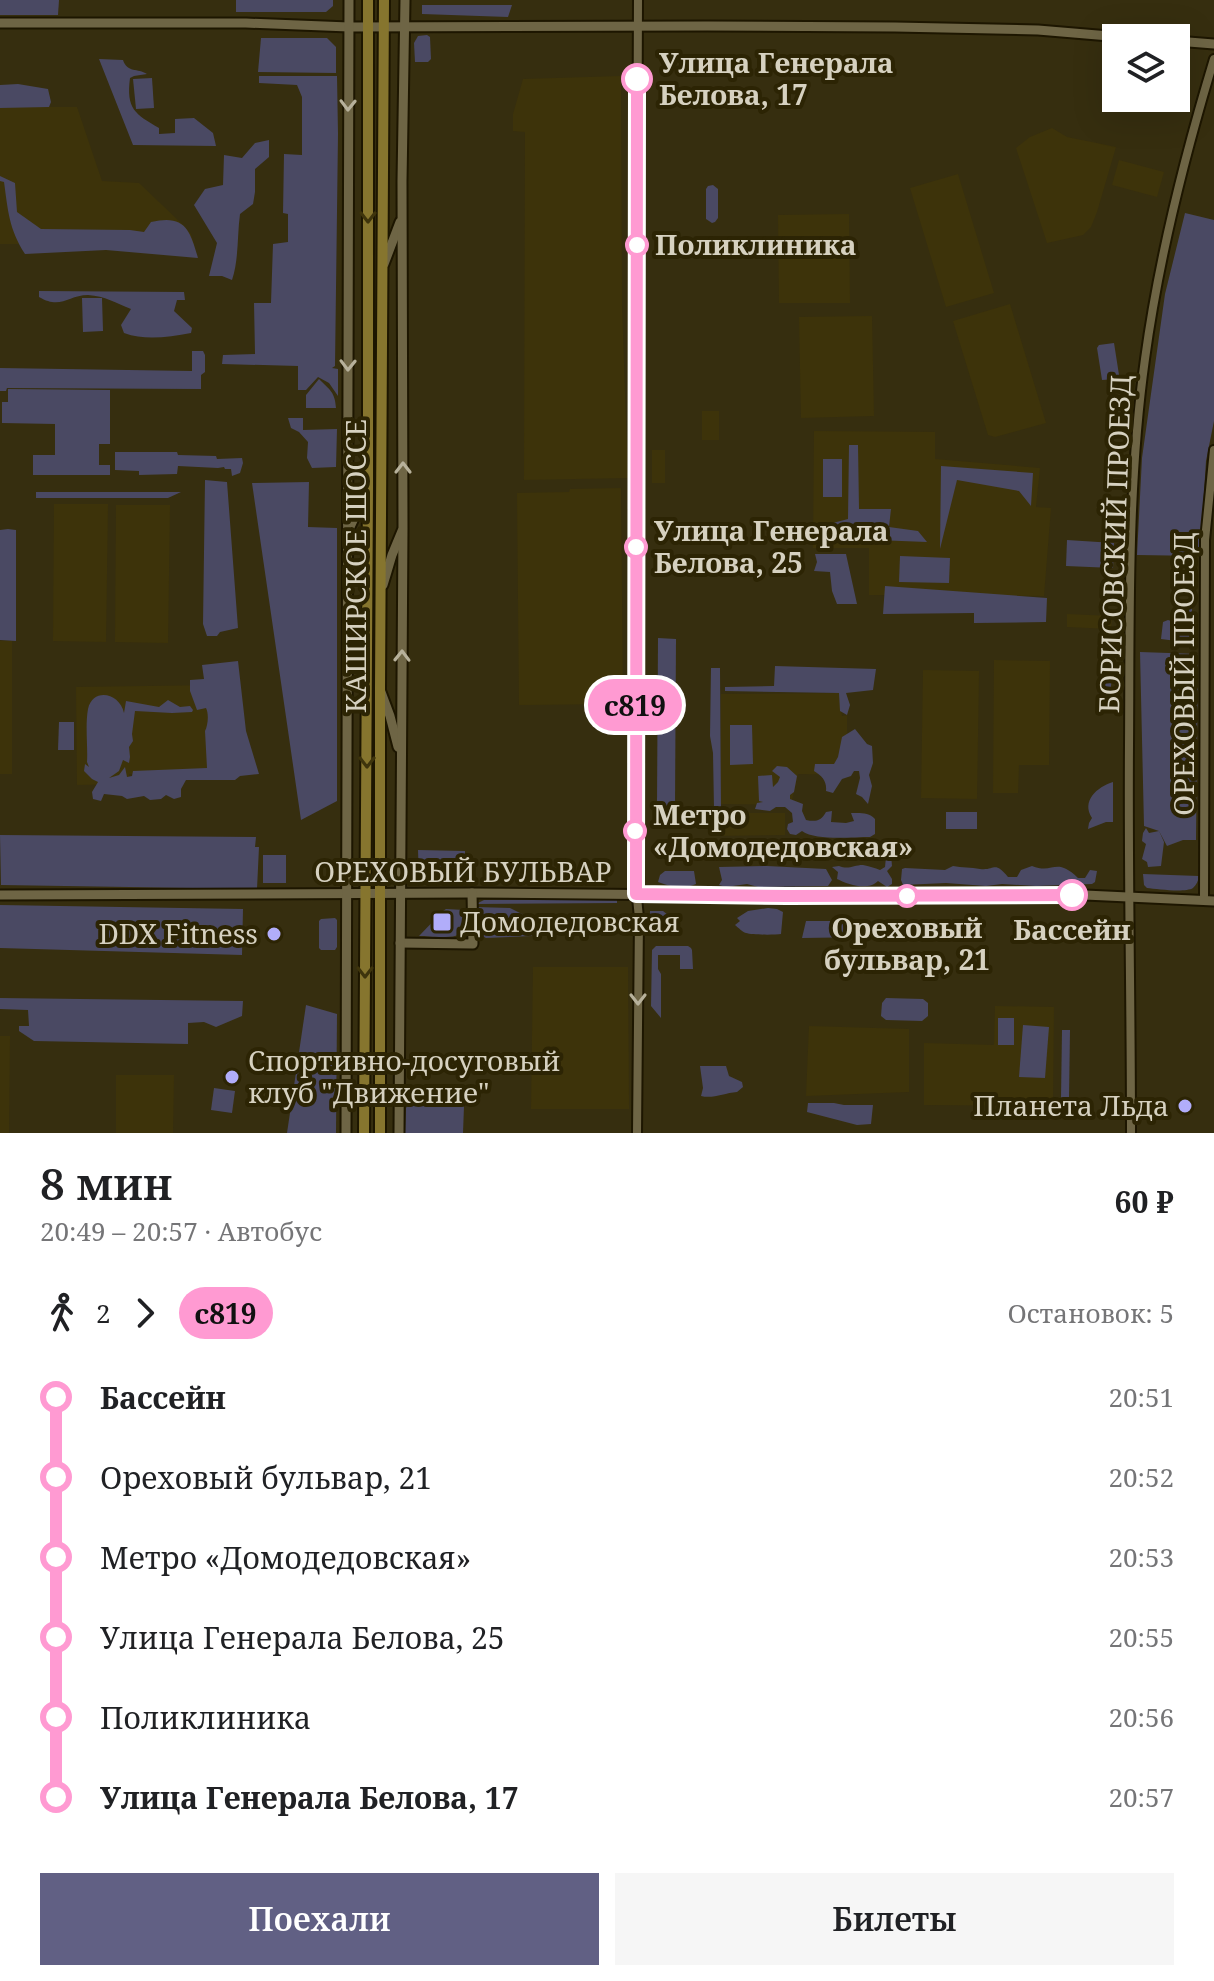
<!DOCTYPE html>
<html lang="ru">
<head>
<meta charset="utf-8">
<style>
	:root { --surface:#fff; --page:#f6f6f6; --text:#202124; --muted:#757577; --accent:#616084 }
	body { margin:0; font-family:"Noto Serif",serif; background:var(--page); color:var(--text); height:100vh; display:flex; flex-direction:column; font-size:30px; white-space:nowrap }
	* { box-sizing:border-box; margin:0 }
	p { font-size:26px; color:var(--muted) }
	.icon { flex:none; width:44px; height:44px; fill:none; stroke:currentColor; stroke-width:2; stroke-linecap:round; stroke-linejoin:round }
	.map { position:relative; height:1133px; overflow:hidden }
	.details { display:flex; flex-direction:column; background:var(--surface); flex:1 }
	.details>* { flex:none }
	.badge { padding:0 16px; border-radius:26px; font-size:28px; line-height:52px }
	.controls { position:absolute; left:1102px; top:24px; display:grid; gap:16px }
	.controls a { display:grid; place-items:center; width:88px; height:88px; border-radius:0px; background:var(--surface); box-shadow:0 8px 32px #0002; font-size:40px }
	.map>.badge { position:absolute; translate:-50% -50%; box-shadow:0 0 0 4px #fff }
	.legs { display:flex; align-items:center; gap:12px; height:88px; padding:0 40px; font-size:26px }
	.legs p { margin-inline-start:auto }
	.overview { display:flex; align-items:center; justify-content:space-between; height:136px; padding:0 40px }
	h1 { font-size:44px; font-weight:600; line-height:60px }
	.cta { display:flex; gap:16px; margin-top:auto; padding:16px 40px }
	.cta a { flex:1; height:92px; border-radius:0px; background:var(--accent); color:#fff; font-size:32px; font-weight:600; line-height:92px; text-align:center }
	.cta a+a { background:var(--page); color:var(--text) }
	ul { padding:0 40px; list-style:none }
	li { display:flex; align-items:center; gap:28px; height:80px; font-size:30px }
	li i { display:grid; place-items:center; width:12px; height:100%; margin:0 10px; background:currentColor }
	li i::after { content:''; width:20px; height:20px; margin:-10px; border:6px solid; border-radius:50%; background:var(--surface) }
	li p { margin-inline-start:auto }
	li:first-child i { background:linear-gradient(#0000 50%,currentColor 0) }
	li:last-child i { background:linear-gradient(currentColor 50%,#0000 0) }
	.map>svg:first-child { display:block }
</style>
</head>
<body>
<div class="map">
<svg width="1214" height="1133" viewBox="0 0 1214 1133">
	<rect width="100%" height="100%" fill="#362e0f"/>
	<!-- built -->
	<g fill="#3d330a">
		<path d="M621,76L622,306L628,478L524,480L525,132L513,131V114L523,79Z"/>
		<path d="M0,107H77L102,181L139,183L182,224L191,234L194,244H0Z"/>
		<path d="M1052,128L1067,137L1116,147L1097,212L1091,227L1083,235L1047,243L1016,148L1030,137Z"/>
		<path d="M1119,160L1164,172L1157,197L1112,185Z"/>
		<path d="M958,174L994,293L946,307L910,188Z"/>
		<path d="M849,214L850,303H779L778,215Z"/>
		<path d="M1010,304L1046,423L995,437L988,435L953,321Z"/>
		<path d="M872,316L874,416L801,418L799,317Z"/>
		<rect x="702" y="411" width="17" height="29"/>
		<path d="M814,431L935,432V459L1040,468L1036,507L1051,508L1044,596L869,595V548H813Z"/>
		<rect x="652" y="450" width="13" height="33"/>
		<path d="M621,488L623,704L519,705L517,493L569,492L570,489Z"/>
		<path d="M54,504H108L106,642L53,641Z"/>
		<path d="M116,505H170L168,643L115,642Z"/>
		<path d="M1067,614L1112,616L1111,629L1067,627Z"/>
		<rect x="0" y="641" width="12" height="133"/>
		<path d="M994,660L1050,661L1049,765H1019L1018,793H993Z"/>
		<path d="M923,670L979,671L977,799L921,798Z"/>
		<path d="M218,685L232,774H129V784L77,785L76,687Z"/>
		<path d="M839,693L842,716L847,715V775L798,774L791,805L721,804V694Z"/>
		<path d="M713,813H785V835L714,836Z"/>
		<path d="M533,967H628L629,1109H531Z"/>
		<path d="M995,1006L1054,1007L1053,1106L924,1105V1043L994,1045Z"/>
		<path d="M809,1026L909,1029V1092L806,1096Z"/>
		<path d="M0,1036H10L9,1133H0Z"/>
		<path d="M116,1075H174L173,1133H116Z"/>
	</g>
	<!-- green -->
	<g fill="#4a4963">
		<path d="M0,0H59L58,15H0Z"/>
		<path d="M236,0H333V6L326,12H236Z"/>
		<path d="M422,5H512L508,17L422,14Z"/>
		<path d="M427,35L430,37L431,59L428,62H415L414,43L418,36Z"/>
		<path d="M261,38H327L336,47V73L258,72Z"/>
		<path d="M99,59L123,60C127,73 138,68 147,74L134,76L130,78C126,109 135,114 159,128V134L175,133V119L194,118L213,133L216,146L133,145Z"/>
		<path d="M259,76H337L338,134L335,366L332,368L338,369V396L329,383L318,377L306,390H298V366L222,364L223,355L255,354L254,303H271L273,244L288,242V214L283,213L284,154L302,155V97L297,85L259,83Z"/>
		<path d="M152,78L154,108L136,109L133,79Z"/>
		<path d="M18,84L48,89L51,102L49,107L0,108V85Z"/>
		<path d="M269,140V157L255,169V192L253,204L240,214C237,236 239,259 232,280L222,276H209L217,243L194,205L205,189L223,185L224,155L242,158L255,143Z"/>
		<path d="M0,176L15,183L17,212L41,229L130,230L144,232L151,222C185,214 190,230 198,258L106,250L25,254C9,229 8,211 4,182L0,181Z"/>
		<path d="M713,185L718,189V218L715,222L712,223L706,219V189L708,186Z"/>
		<path d="M1185,213L1214,220V421L1206,461L1200,556L1137,555L1142,458L1165,294Z"/>
		<path d="M39,291L184,292L185,300H177L174,311L192,328L191,333C168,337 146,341 124,333L121,325L131,309C116,303 105,296 88,295C68,295 61,310 39,297Z"/>
		<path d="M82,298H102L103,331L83,332Z"/>
		<path d="M1114,343L1119,375L1117,379L1102,380L1097,348L1099,345Z"/>
		<path d="M192,351H203L205,355V372L201,375V389L7,388L6,391H0V368L192,371Z"/>
		<path d="M319,379C330,390 335,392 336,408H306V395Z"/>
		<path d="M8,389L110,390V444H99V465H110V475H33V455H55V424L2,423V402H8Z"/>
		<path d="M288,418H303V430L337,429L336,467L312,468L307,458L308,442L299,432L291,428Z"/>
		<path d="M849,445H858L859,509H891L889,527L918,531L927,542L824,538L825,525L848,519Z"/>
		<path d="M115,452H177L178,455L216,456L217,459L242,458L243,463L240,473L232,476L231,469H225L224,467L218,468L178,466L177,474L139,475V471L115,470Z"/>
		<rect x="823" y="459" width="19" height="38"/>
		<path d="M941,466L1033,473L1031,506L1019,491L957,480L940,549Z"/>
		<path d="M205,480L227,482L238,628L220,632L217,636H207L203,624Z"/>
		<path d="M309,482L308,527L337,528V801L301,820L252,483Z"/>
		<path d="M36,492H181L168,498H36Z"/>
		<path d="M8,529L16,530V641L0,640V530Z"/>
		<path d="M1067,540L1114,543L1113,568L1066,566Z"/>
		<path d="M815,554H846L857,604H837L832,591L830,572L814,571L817,562Z"/>
		<path d="M900,556L950,558L949,583L899,582Z"/>
		<path d="M885,586L1047,598L1046,622L974,623V613L883,614Z"/>
		<path d="M1184,604H1192V643L1161,639L1163,622L1168,620L1177,623L1183,611Z"/>
		<path d="M658,638L676,639L675,807L672,819L660,818L657,803Z"/>
		<path d="M1140,652L1198,654L1196,840H1183L1167,846L1159,831L1164,842L1161,866L1148,867L1147,862L1142,859L1146,844L1142,841L1143,833L1146,828L1149,833L1159,831L1144,826Z"/>
		<path d="M238,661L246,731L259,774L240,776L235,780H186L181,789V797L174,799L166,795L161,799L150,800L144,796L127,799L122,796L104,794L101,801L93,799L92,792L98,782L92,779L84,771L85,764L89,767L87,762C88,746 85,726 88,709C93,687 120,693 124,713L126,701L159,707L168,700L180,707L190,706L193,710L192,712L172,713L135,711L132,734L133,741L129,747L130,757L129,763L123,760L119,771L109,778L119,775L125,767L127,777L132,776L133,771L207,768L205,731C208,725 209,714 206,708L197,710L190,691V680L204,679L202,665Z"/>
		<path d="M1101,661L1112,662L1113,665L1110,696H1100L1098,691L1099,665Z"/>
		<path d="M775,666L876,669L873,690L846,693L850,705L847,715L840,711L839,693L725,691V687L774,686Z"/>
		<path d="M711,668H720L721,808H714L713,753L710,736Z"/>
		<path d="M59,722H74V750H58Z"/>
		<path d="M730,725H752L753,764L730,765Z"/>
		<path d="M855,729L867,744L872,746L873,763L869,775L872,786L868,804L862,797L856,794L860,778L859,771H854L851,776L842,779L833,793L826,791C827,781 822,776 814,771L815,764H834L838,757L842,737Z"/>
		<path d="M777,766L787,767L797,776L794,792L790,795V799L803,804L802,811L806,820C816,822 821,821 826,812L832,811L831,822L846,823L854,821L851,813C860,813 869,812 875,819V834L870,837C851,837 816,841 802,831L796,835L790,834L787,829L788,824L793,822L792,813L785,807H776L770,811L755,809L757,803L763,802L759,801L758,776L772,775L773,787L778,782L780,777L772,771Z"/>
		<path d="M1113,782V822H1106L1088,829L1089,823L1092,818C1081,801 1097,787 1113,782Z"/>
		<rect x="946" y="812" width="31" height="17"/>
		<path d="M0,835L256,837L255,847H259L257,889L1,885Z"/>
		<path d="M418,850L465,851V880L419,879Z"/>
		<path d="M891,854L892,866L887,871L892,879V884L887,887L878,881C868,891 849,885 837,879L838,872L832,867L839,866C849,870 853,865 863,865C869,866 875,868 880,870L885,867L886,857Z"/>
		<rect x="263" y="855" width="23" height="28"/>
		<path d="M767,866L826,869L832,880L828,886L758,887L747,884L726,887L719,885L722,880L719,867Z"/>
		<path d="M953,866C962,868 971,867 980,869C995,871 994,860 1008,877H1017L1021,870L1032,866C1054,875 1055,856 1078,878H1085L1090,870L1097,871L1095,882L1092,884L1036,886L1002,884L986,886L946,883L903,885L901,880L902,869L905,868L945,870Z"/>
		<path d="M665,871H694L696,884C682,890 671,887 658,882L660,875Z"/>
		<path d="M1143,874L1199,876C1198,881 1197,884 1193,888C1185,893 1157,889 1147,888L1144,885Z"/>
		<path d="M617,899V903L476,904L484,900Z"/>
		<path d="M0,905L243,909L242,955L0,948Z"/>
		<path d="M476,907L510,908L532,919V936L486,938L477,933Z"/>
		<path d="M768,908L777,909L783,912L781,934C775,935 752,935 746,933C742,932 739,928 735,925L740,921L737,918L748,911Z"/>
		<path d="M446,909L464,910C464,915 466,925 464,930C459,941 430,936 419,936L443,911Z"/>
		<path d="M650,911H663L678,923L677,930L663,933H649Z"/>
		<path d="M335,918L337,920V947L335,950H321L319,948V921L321,919Z"/>
		<path d="M806,921H866L864,927L868,937L802,938Z"/>
		<path d="M656,946H688L691,948L692,950L693,969H680V955H658V969L661,974V1018L651,1006L652,950Z"/>
		<path d="M0,998L243,1001L242,1016L216,1027L204,1022L188,1023V1044L34,1041L19,1031V1026H29L28,1010L0,1009Z"/>
		<path d="M886,998L923,999L928,1003V1016L922,1021L886,1020L881,1016L882,1003Z"/>
		<path d="M306,1005L337,1014L336,1133H287Z"/>
		<rect x="998" y="1018" width="16" height="27"/>
		<path d="M1023,1025L1049,1027L1045,1078L1019,1077Z"/>
		<path d="M1062,1030H1070L1069,1098H1061Z"/>
		<path d="M700,1066H726L729,1076L742,1082L743,1087L737,1092C724,1093 713,1099 701,1096L703,1088Z"/>
		<path d="M214,1088L235,1091L232,1113L211,1110Z"/>
		<path d="M808,1103H834L844,1105H873L871,1124L857,1125L807,1112Z"/>
		<path d="M408,1105L464,1106L463,1133H405L406,1108Z"/>
	</g>
	<g fill="none" stroke-linecap="round" stroke-linejoin="round">
		<!-- tertiary casing -->
		<g stroke="#1d1600" stroke-width="12">
			<g id="tertiary">
				<path d="M1204,900L1205,540L1214,450"/>
				<path d="M637,1133L639,918L635,877V723L638,0"/>
				<path d="M1131,1133C1131,1004 1128,875 1129,746C1130,617 1127,487 1145,359C1159,256 1184,158 1214,59"/>
			</g>
		</g>
		<!-- secondary casing -->
		<g stroke="#1d1600" stroke-width="13">
			<g id="secondary">
				<path d="M0,23H246L349,27L707,26L895,27L1038,30L1133,38"/>
				<path d="M1176,41L1214,44"/>
				<path d="M384,264L400,222"/>
				<path d="M349,529L368,488"/>
				<path d="M383,585L392,555L402,531"/>
				<path d="M348,642L366,674"/>
				<path d="M381,692L390,716L398,747"/>
				<path d="M0,895L472,893L787,896L1085,895L1214,901"/>
				<path d="M400,943L473,944L472,893"/>
				<path d="M346,1133L349,0"/>
				<path d="M399,1133L403,528L402,181L405,0"/>
			</g>
		</g>
		<!-- primary casing -->
		<g stroke="#1d1600" stroke-width="14">
			<g id="primary">
				<path d="M364,1133L368,488V0"/>
				<path d="M380,1133V688L384,0"/>
			</g>
		</g>
		<!-- tertiary -->
		<use href="#tertiary" stroke="#6e6545" stroke-width="8"/>
		<!-- secondary -->
		<use href="#secondary" stroke="#6e6545" stroke-width="9"/>
		<!-- primary -->
		<use href="#primary" stroke="#86752e" stroke-width="10"/>
	</g>
	<!-- one-way arrows -->
	<defs><path id="oneway-chevron" d="M-2-3.5L2.5 0L-2 3.5" fill="none" stroke-width="1.6" stroke-linecap="round" stroke-linejoin="round" transform="scale(2)"/></defs>
	<g stroke="#b7b19b">
		<use href="#oneway-chevron" transform="translate(348 105) rotate(91)"/>
		<use href="#oneway-chevron" transform="translate(348 365) rotate(91)"/>
		<use href="#oneway-chevron" transform="translate(403 468) rotate(-90)"/>
		<use href="#oneway-chevron" transform="translate(402 656) rotate(-89)"/>
		<use href="#oneway-chevron" transform="translate(638 999) rotate(90)"/>
	</g>
	<g stroke="#3e340c">
		<use href="#oneway-chevron" transform="translate(368 217) rotate(90)"/>
		<use href="#oneway-chevron" transform="translate(367 762) rotate(90)"/>
		<use href="#oneway-chevron" transform="translate(365 972) rotate(90)"/>
	</g>
	<g fill="none" stroke-linecap="round" stroke-linejoin="round">
		<!-- line-1 casing -->
		<g stroke="#fff" stroke-width="18">
			<path id="line-1" d="M637,79L636,894L787,896L1072,895"/>
		</g>
		<!-- line-1 -->
		<use href="#line-1" stroke="#ff9ad2" stroke-width="12"/>
	</g>
	<!-- markers -->
	<g fill="#fff" stroke="#ff9ad2" stroke-width="4">
		<circle cx="637" cy="79" r="14"/>
		<circle cx="637" cy="245" r="10"/>
		<circle cx="636" cy="547" r="10"/>
		<circle cx="635" cy="831" r="10"/>
		<circle cx="1072" cy="895" r="14"/>
		<circle cx="907" cy="896" r="10"/>
	</g>
	<g fill="#b1adfa" stroke="#2c2404" stroke-width="3">
		<rect x="432" y="912" width="20" height="20" rx="4"/>
		<circle cx="274" cy="934" r="8"/>
		<circle cx="232" cy="1077" r="8"/>
		<circle cx="1185" cy="1106" r="8"/>
	</g>
	<g text-anchor="middle" stroke-width="8" stroke-linejoin="round" paint-order="stroke">
		<!-- stop labels -->
		<g font-size="28" font-weight="bold" fill="#d6d1c0" stroke="#2c2404" text-anchor="start">
			<text x="659" y="73">Улица Генерала<tspan x="659" dy="32">Белова, 17</tspan></text>
			<text x="655" y="255">Поликлиника</text>
			<text x="654" y="541">Улица Генерала<tspan x="654" dy="32">Белова, 25</tspan></text>
			<text x="653" y="825">Метро<tspan x="653" dy="32">«Домодедовская»</tspan></text>
			<text x="907" y="938" text-anchor="middle">Ореховый<tspan x="907" dy="32">бульвар, 21</tspan></text>
			<text x="1072" y="940" text-anchor="middle">Бассейн</text>
		</g>
		<!-- street labels -->
		<g font-size="28" fill="#d6d1c0" stroke="#2c2404">
			<text transform="translate(1115 544) rotate(-88)" y="10">БОРИСОВСКИЙ ПРОЕЗД</text>
			<text transform="translate(356 566) rotate(-90)" y="10">КАШИРСКОЕ ШОССЕ</text>
			<text transform="translate(1184 674) rotate(-90)" y="10">ОРЕХОВЫЙ ПРОЕЗД</text>
			<text x="463" y="882">ОРЕХОВЫЙ БУЛЬВАР</text>
		</g>
		<!-- poi labels -->
		<g font-size="28" fill="#d6d1c0" stroke="#2c2404" text-anchor="start">
			<text x="460" y="932">Домодедовская</text>
			<text x="258" y="944" text-anchor="end">DDX Fitness</text>
			<text x="248" y="1071">Спортивно-досуговый<tspan x="248" dy="32">клуб "Движение"</tspan></text>
			<text x="1169" y="1116" text-anchor="end">Планета Льда</text>
		</g>
	</g>
</svg>
<div class="controls">
<a><svg class="icon" aria-label="layers" viewBox="0 0 24 24"><path d="M12 4l9 5-9 5-9-5zM3 14l9 5 9-5"/></svg></a>
</div>
<b class="badge" style="left:635px;top:705px;background:#ff9ad2;color:#111">с819</b>
</div>
<section class="details">
<div class="overview"><div><h1>8 мин</h1><p>20:49 – 20:57 · Автобус</p></div><b>60 ₽</b></div>
<div class="legs"><svg class="icon" aria-label="walk" viewBox="0 0 24 24"><circle cx="13" cy="4" r="2"/><path d="M13 8l-2 6 4 7M11 14l-3 7M7 12l3-4h3l4 4"/></svg>2<svg class="icon" aria-label="forward" viewBox="0 0 24 24"><path d="M9 5l7 7-7 7"/></svg><b class="badge" style="background:#ff9ad2;color:#111">с819</b><p>Остановок: 5</p></div>
<ul>
<li><i style="color:#ff9ad2"></i><b>Бассейн</b><p>20:51</p></li>
<li><i style="color:#ff9ad2"></i><span>Ореховый бульвар, 21</span><p>20:52</p></li>
<li><i style="color:#ff9ad2"></i><span>Метро «Домодедовская»</span><p>20:53</p></li>
<li><i style="color:#ff9ad2"></i><span>Улица Генерала Белова, 25</span><p>20:55</p></li>
<li><i style="color:#ff9ad2"></i><span>Поликлиника</span><p>20:56</p></li>
<li><i style="color:#ff9ad2"></i><b>Улица Генерала Белова, 17</b><p>20:57</p></li>
</ul>
<div class="cta"><a>Поехали</a><a>Билеты</a></div>
</section>
</body>
</html>
